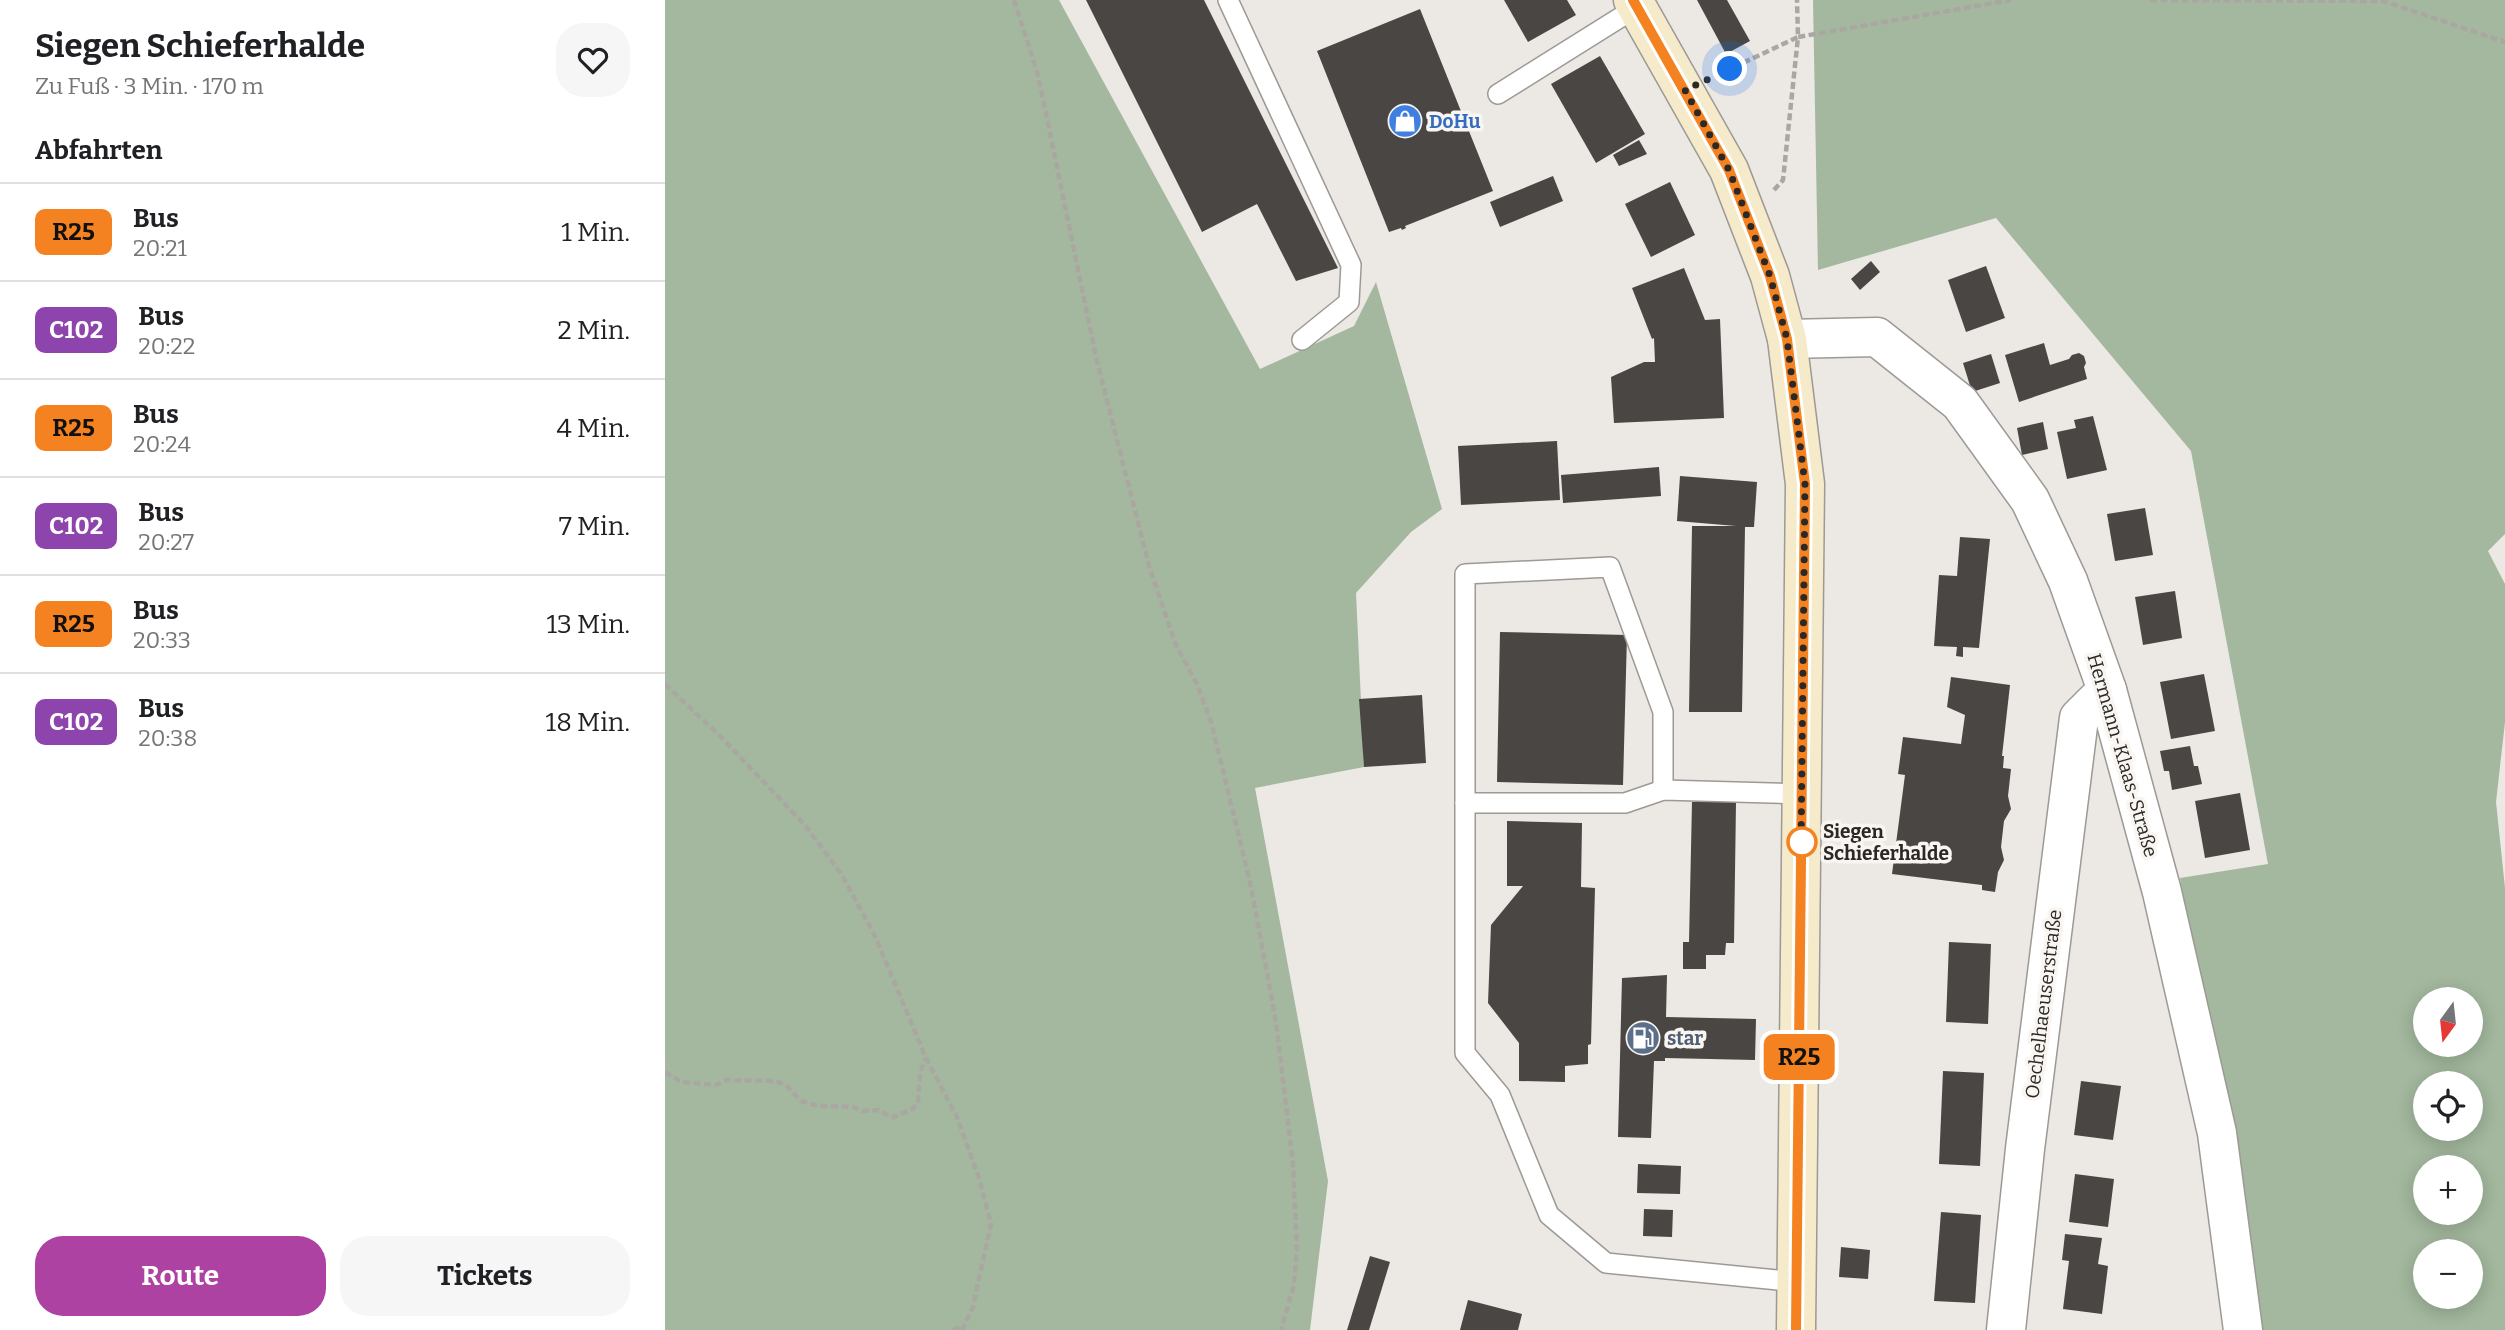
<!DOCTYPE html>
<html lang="de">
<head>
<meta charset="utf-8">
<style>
	:root { --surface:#fff; --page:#f6f6f6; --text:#202124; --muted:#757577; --line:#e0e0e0; --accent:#ad42a2 }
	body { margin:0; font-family:Bitter,serif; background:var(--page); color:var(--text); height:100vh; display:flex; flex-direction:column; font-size:26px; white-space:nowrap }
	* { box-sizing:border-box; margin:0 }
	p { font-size:23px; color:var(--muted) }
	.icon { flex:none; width:38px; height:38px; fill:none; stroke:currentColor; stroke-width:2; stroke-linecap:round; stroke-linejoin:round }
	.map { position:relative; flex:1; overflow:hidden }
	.panel { display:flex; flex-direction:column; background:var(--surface); width:665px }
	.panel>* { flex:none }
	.badge { padding:0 14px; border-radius:10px; font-size:24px; line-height:46px }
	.needle { width:46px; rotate:195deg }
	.buttons { position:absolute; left:1748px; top:987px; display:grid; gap:14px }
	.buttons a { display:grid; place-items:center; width:70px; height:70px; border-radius:50%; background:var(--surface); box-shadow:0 4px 18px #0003; font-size:35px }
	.you { position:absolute; width:35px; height:35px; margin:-18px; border:5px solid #fff; border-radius:50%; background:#1a73e8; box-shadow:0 0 0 10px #1a73e833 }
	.map>.badge { position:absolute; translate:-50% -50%; box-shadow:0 0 0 4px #fff }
	h2 { padding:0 35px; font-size:26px; line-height:63px }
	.round { display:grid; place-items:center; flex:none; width:74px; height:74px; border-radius:28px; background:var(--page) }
	.head { display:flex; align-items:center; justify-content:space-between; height:119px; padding:0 35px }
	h1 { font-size:33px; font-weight:700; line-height:52px }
	.button { display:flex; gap:14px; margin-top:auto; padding:14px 35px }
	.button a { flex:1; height:80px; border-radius:28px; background:var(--accent); color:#fff; font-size:28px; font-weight:700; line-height:80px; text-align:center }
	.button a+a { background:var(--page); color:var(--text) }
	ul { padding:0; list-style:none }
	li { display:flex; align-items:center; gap:21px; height:98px; padding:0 35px; border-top:2px solid var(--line) }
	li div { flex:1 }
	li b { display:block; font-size:26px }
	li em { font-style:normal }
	li .badge { min-width:77px; font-weight:700; text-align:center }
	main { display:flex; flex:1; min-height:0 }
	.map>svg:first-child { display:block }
</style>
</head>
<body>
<main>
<section class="panel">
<div class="head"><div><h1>Siegen Schieferhalde</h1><p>Zu Fuß · 3 Min. · 170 m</p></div><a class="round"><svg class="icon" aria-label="heart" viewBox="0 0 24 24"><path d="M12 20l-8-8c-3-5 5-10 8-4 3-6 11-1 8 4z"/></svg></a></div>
<h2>Abfahrten</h2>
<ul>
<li><span class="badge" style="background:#f58220;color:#111">R25</span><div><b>Bus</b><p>20:21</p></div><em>1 Min.</em></li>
<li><span class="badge" style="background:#8e44ad;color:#fff">C102</span><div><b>Bus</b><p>20:22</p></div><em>2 Min.</em></li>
<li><span class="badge" style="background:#f58220;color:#111">R25</span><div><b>Bus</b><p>20:24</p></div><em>4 Min.</em></li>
<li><span class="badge" style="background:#8e44ad;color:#fff">C102</span><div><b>Bus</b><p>20:27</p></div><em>7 Min.</em></li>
<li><span class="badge" style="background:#f58220;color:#111">R25</span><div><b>Bus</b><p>20:33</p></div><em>13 Min.</em></li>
<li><span class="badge" style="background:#8e44ad;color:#fff">C102</span><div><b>Bus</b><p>20:38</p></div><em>18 Min.</em></li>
</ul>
<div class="button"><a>Route</a><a>Tickets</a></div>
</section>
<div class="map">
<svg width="1840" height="1330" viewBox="0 0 1840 1330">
	<rect width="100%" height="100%" fill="#ece8e4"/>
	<!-- forest -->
	<g fill="#a3b89e" fill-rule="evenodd">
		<path d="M0,0H394L595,369L689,326L711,282L777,509L746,532L691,593L699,767L590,788L663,1181L645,1330H0Z"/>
		<path d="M1148,0H1840V534L1823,551L1840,584V722L1831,802L1840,888V1330H1585L1515,878L1603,864L1526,451L1331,218L1153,270ZM1760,999H1806V1045H1760ZM1760,1083H1806V1129H1760ZM1760,1167H1806V1213H1760ZM1760,1251H1806V1297H1760Z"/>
	</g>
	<!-- building -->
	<g fill="#494643">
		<path d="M421,0H539L673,268L631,281L592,204L537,232Z"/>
		<path d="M839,0H902L911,15L863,42Z"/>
		<path d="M1032,0H1062L1085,41L1061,54Z"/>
		<path d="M755,9L828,191L740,226L741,228L737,230L736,228L724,232L652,51Z"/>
		<path d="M935,56L980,134L931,163L886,84Z"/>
		<path d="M974,140L982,154L954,166L948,155Z"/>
		<path d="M888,176L898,201L835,227L825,202Z"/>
		<path d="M1005,182L1030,235L986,257L960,204Z"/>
		<path d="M1206,261L1215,272L1195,290L1186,279Z"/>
		<path d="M1321,266L1340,318L1301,332L1283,280Z"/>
		<path d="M1019,268L1040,320L1055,319L1059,418L949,423L946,377L979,362H990L989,338L987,339L967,288Z"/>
		<path d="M1379,343L1385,365L1404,359L1407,355L1414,353L1419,356L1421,363L1419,367L1422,379L1354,402L1340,355Z"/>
		<path d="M1326,354L1335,383L1307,392L1298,363Z"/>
		<path d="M1428,416L1442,470L1402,479L1392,432L1411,428L1409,420Z"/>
		<path d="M1378,422L1383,449L1357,455L1352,428Z"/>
		<path d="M892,441L895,500L796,505L793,446Z"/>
		<path d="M994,467L996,496L898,503L896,475Z"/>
		<path d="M1015,476L1092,482L1089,527H1080L1077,712H1024L1027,526H1071L1012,521Z"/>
		<path d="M1480,508L1488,555L1450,561L1442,514Z"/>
		<path d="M1295,537L1325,539L1314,648L1298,647V657L1291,656L1292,647L1269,646L1274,575L1292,576Z"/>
		<path d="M1510,591L1517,638L1478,645L1470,597Z"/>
		<path d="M835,632L962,635L958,785L832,782Z"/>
		<path d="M1539,674L1550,731L1506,739L1495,682Z"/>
		<path d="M1286,677L1345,685L1337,756H1339L1338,768L1346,769L1343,796L1346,809L1339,821L1336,847L1339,860L1333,872L1330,892L1317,890V885L1227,874L1240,775L1233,774L1238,737L1296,744L1300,715L1282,707Z"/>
		<path d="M757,695L761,763L699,767L694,699Z"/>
		<path d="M1525,746L1529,766H1533L1537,784L1507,790L1504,771H1499L1495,751Z"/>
		<path d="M1575,793L1585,850L1540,858L1530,801Z"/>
		<path d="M1027,802H1071L1069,943H1061L1060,955H1041V969H1018V942H1024Z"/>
		<path d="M842,821L917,823L916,887L930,888L926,1044L923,1045V1064L900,1066V1082L854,1081V1043L823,1003L826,925L858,886H842Z"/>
		<path d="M1284,942L1326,944L1323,1024L1281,1022Z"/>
		<path d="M1002,975L1001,1017L1091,1019L1090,1060L1000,1058V1061H989L986,1138L953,1137L957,978Z"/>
		<path d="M1278,1071L1319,1073L1315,1166L1274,1164Z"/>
		<path d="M1416,1081L1456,1086L1448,1140L1409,1135Z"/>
		<path d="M973,1164L1016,1166L1015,1194L972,1193Z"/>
		<path d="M1410,1174L1449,1179L1443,1227L1404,1222Z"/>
		<path d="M979,1209L1008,1210L1007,1237L978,1236Z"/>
		<path d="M1276,1212L1316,1215L1310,1303L1269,1301Z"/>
		<path d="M1400,1234L1437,1238L1433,1264L1443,1266L1437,1314L1398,1309L1404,1261L1397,1260Z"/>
		<path d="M1176,1247L1205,1250L1203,1279L1174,1277Z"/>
		<path d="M705,1256L725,1262L704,1330H682Z"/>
		<path d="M803,1300L857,1314L853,1330H795Z"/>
	</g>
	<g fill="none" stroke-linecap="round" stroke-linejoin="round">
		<!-- lane casing -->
		<g stroke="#9d9995" stroke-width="22">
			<g id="lane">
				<path d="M563,0L686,265L684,302L637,340"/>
				<path d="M833,94L972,7"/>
				<path d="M998,790V712L945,567L800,574V1053L835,1095L884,1215L941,1263L1132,1282"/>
				<path d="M800,803H960L998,790L1137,794"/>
			</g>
		</g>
		<!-- street casing -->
		<g stroke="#9d9995" stroke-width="41">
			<g id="street">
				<path d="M1122,339L1212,337L1295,403L1365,500L1403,581L1442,690L1497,892L1552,1133L1578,1330"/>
				<path d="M1341,1330L1360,1149L1414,718L1442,690"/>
			</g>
		</g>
		<!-- secondary casing -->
		<g stroke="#9d9995" stroke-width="41">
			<path id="secondary" d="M968,0L1064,170L1105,276L1122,339L1140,484L1131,1330"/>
		</g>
		<!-- path -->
		<g stroke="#aaa7a3" stroke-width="4.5" stroke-dasharray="7 3.5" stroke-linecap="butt">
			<path d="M349,0L373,75L431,357L484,566L511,645L532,684L547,725L586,887L611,1022L628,1164L632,1250L629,1285L616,1330"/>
			<path d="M1485,0L1718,1L1840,42"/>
			<path d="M1050,76L1133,37L1132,0"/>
			<path d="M1109,190L1118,180L1133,37L1346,0"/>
			<path d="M0,684L53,734L139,824L177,875L209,934L261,1058L292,1117L314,1178L326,1224L308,1307L297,1330"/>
			<path d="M0,1072L16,1082L51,1085L61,1080L111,1081L122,1086L136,1101L153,1106L188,1107L197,1111L214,1110L223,1116L230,1117L249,1108L253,1101L255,1073L260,1059"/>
			<path d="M288,1330L300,1325"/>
		</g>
		<!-- lane -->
		<use href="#lane" stroke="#fff" stroke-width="19"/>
		<!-- street -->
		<use href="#street" stroke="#fff" stroke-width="38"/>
		<!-- secondary -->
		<use href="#secondary" stroke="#f5ebca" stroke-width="38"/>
	</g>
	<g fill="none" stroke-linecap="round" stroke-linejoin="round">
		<!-- line casing -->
		<g stroke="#fff" stroke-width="16">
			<path id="line" d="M968,0L1064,170L1105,276L1122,339L1140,484L1131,1330"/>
		</g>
		<!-- line -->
		<use href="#line" stroke="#f58220" stroke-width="10"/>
		<!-- walk -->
		<path stroke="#2a2927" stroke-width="7" stroke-dasharray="0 12.6" d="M1065,69L1020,90L1064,170L1105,276L1122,339L1140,484L1136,849L1137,842"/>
	</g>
	<!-- icons -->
	<defs>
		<g id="shop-disc" transform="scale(1.75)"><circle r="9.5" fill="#3f7fe0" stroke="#f9f5f1"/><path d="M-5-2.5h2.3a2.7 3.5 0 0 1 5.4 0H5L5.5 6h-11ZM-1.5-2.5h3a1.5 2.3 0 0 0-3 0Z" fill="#fff"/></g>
		<g id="fuel-disc" transform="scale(1.75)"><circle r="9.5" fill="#5c6f8a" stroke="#f9f5f1"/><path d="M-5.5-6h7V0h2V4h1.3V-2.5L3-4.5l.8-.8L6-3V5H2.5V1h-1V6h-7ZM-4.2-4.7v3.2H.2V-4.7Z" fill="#fff"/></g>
	</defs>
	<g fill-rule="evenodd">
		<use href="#shop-disc" x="740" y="121"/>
		<use href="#fuel-disc" x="978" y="1038"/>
	</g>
	<!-- markers -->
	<circle fill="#fff" stroke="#f58220" stroke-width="3.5" cx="1137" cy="842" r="14"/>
	<g text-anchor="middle" stroke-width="7" stroke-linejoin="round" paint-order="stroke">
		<!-- shop labels -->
		<g font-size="19" font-weight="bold" fill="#366cbe" stroke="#f9f5f1" text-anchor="start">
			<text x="764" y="128">DoHu</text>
		</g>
		<!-- street labels -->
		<g font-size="19" fill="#2a2927" stroke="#f9f5f1">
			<text transform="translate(1458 755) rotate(74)" y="7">Hermann-Klaas-Straße</text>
			<text transform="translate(1378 1004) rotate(-83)" y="7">Oechelhaeuserstraße</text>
		</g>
		<!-- stop labels -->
		<g font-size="19" font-weight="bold" fill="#2a2927" stroke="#f9f5f1" text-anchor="start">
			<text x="1158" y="838">Siegen<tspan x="1158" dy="22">Schieferhalde</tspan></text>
		</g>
		<!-- service labels -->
		<g font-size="19" font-weight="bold" fill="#4e5e75" stroke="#f9f5f1" text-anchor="start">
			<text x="1002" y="1045">star</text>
		</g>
	</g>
</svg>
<div class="buttons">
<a><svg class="needle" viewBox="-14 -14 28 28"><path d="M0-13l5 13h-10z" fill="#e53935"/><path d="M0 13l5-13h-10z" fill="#757577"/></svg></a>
<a><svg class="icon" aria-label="locate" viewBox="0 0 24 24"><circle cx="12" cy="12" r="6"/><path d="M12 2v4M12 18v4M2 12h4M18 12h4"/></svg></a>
<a>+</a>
<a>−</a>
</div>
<div class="you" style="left:1065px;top:69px"></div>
<b class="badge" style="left:1134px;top:1057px;background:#f58220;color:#111">R25</b>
</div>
</main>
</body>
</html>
